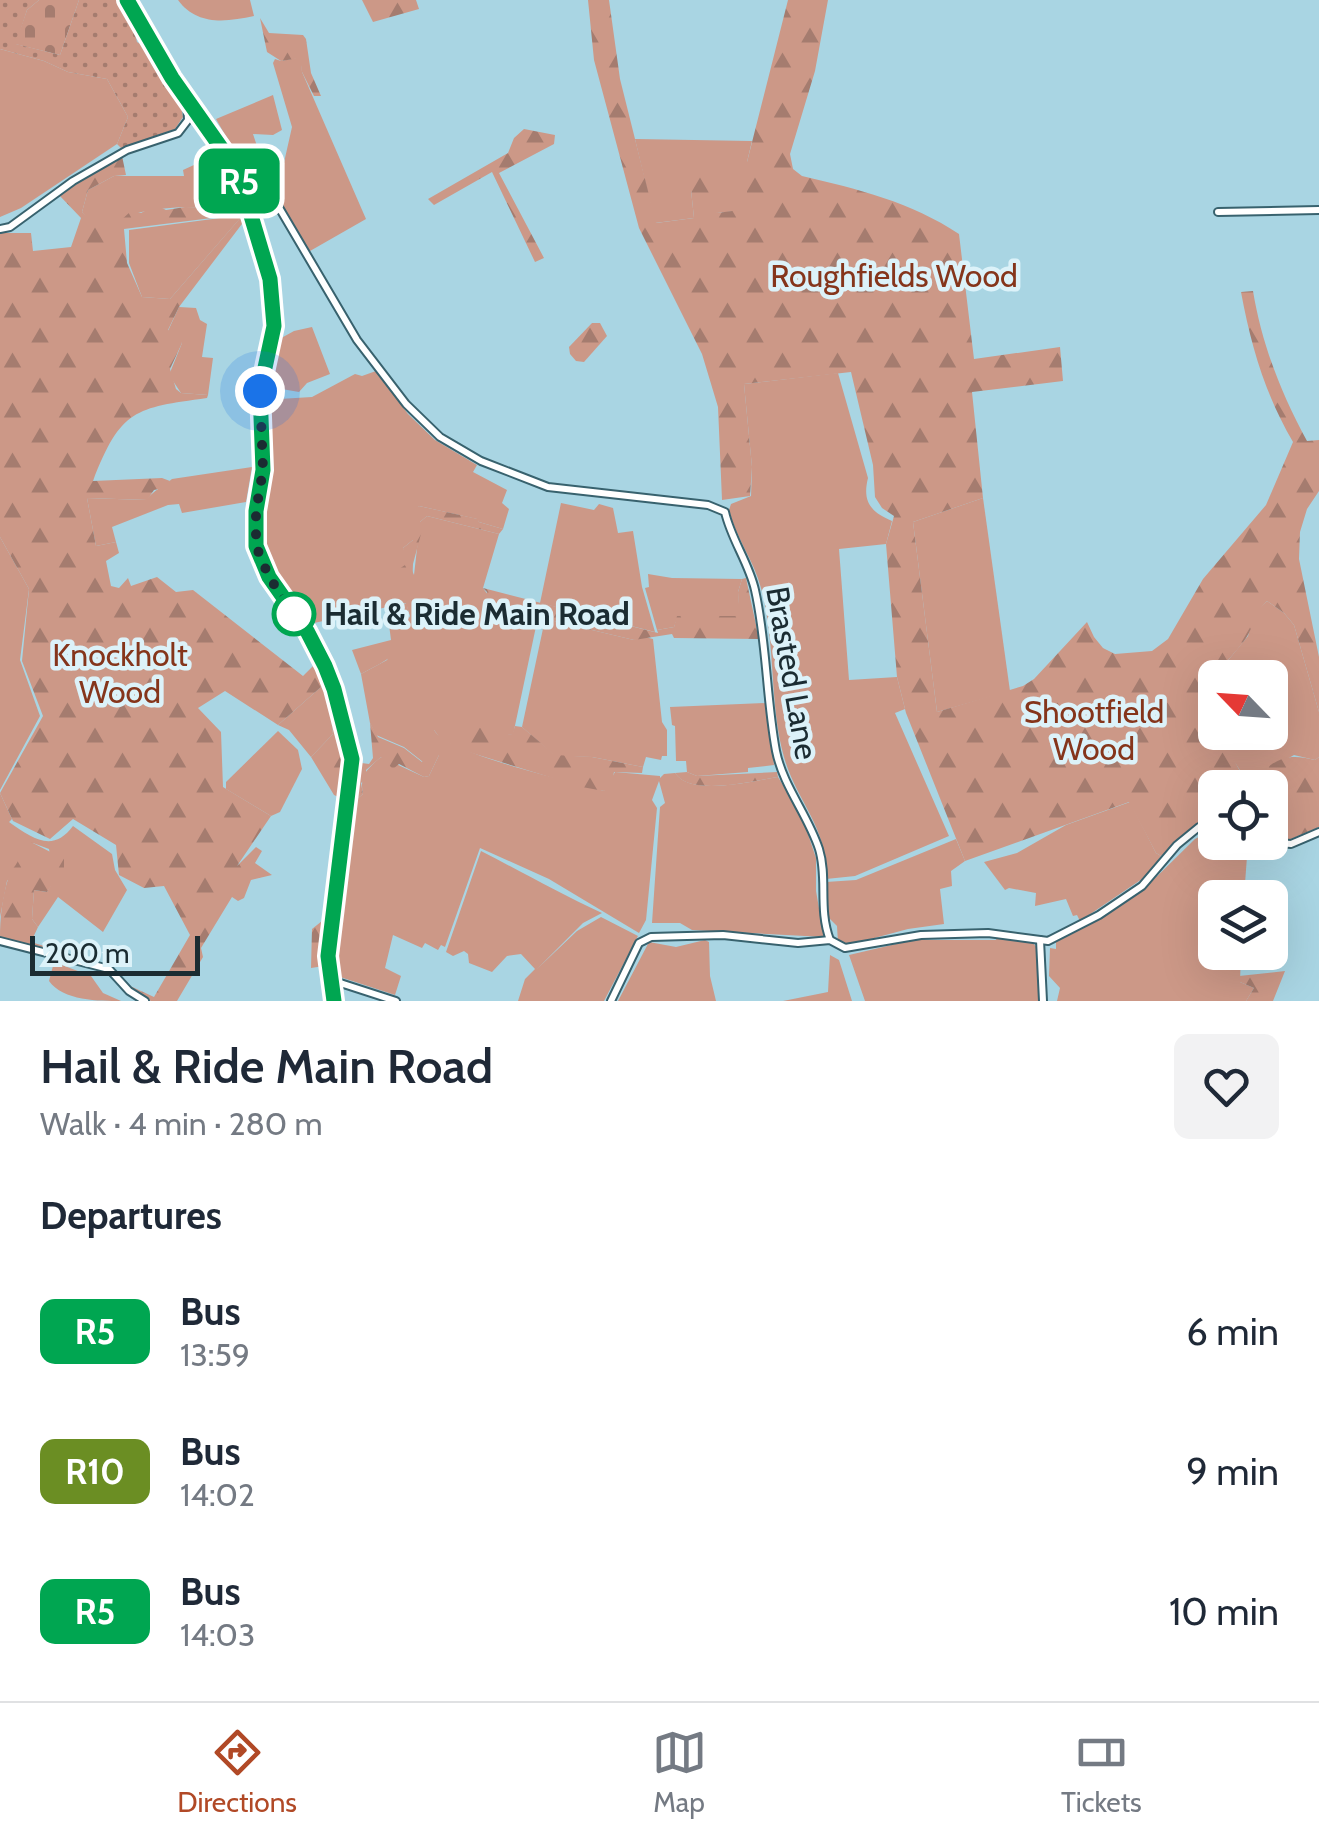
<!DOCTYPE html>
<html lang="en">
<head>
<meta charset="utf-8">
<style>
	:root { --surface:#fff; --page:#f2f2f3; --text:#1f2937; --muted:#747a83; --line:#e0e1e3; --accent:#b14926 }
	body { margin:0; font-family:Cabin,sans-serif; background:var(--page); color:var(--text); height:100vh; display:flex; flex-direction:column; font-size:38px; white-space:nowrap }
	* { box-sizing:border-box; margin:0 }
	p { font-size:32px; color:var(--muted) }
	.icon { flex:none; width:55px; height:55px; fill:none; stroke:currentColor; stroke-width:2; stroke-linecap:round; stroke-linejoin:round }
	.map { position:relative; height:1001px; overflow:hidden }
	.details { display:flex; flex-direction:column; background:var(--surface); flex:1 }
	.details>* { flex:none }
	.badge { padding:0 20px; border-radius:15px; font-size:35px; line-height:65px }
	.needle { width:65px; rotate:295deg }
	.tools { position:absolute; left:1198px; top:660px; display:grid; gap:20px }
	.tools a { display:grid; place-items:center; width:90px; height:90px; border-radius:15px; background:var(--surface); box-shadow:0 10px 40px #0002; font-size:50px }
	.scale { position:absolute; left:30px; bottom:25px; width:170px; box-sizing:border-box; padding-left:10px; border:5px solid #1b2c32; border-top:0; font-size:28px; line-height:35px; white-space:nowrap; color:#1b2c32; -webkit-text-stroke:8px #dcf2f9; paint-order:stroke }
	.you { position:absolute; width:50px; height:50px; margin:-25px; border:8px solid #fff; border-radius:50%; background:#1a73e8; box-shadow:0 0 0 15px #1a73e833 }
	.map>.badge { position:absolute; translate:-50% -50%; box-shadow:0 0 0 5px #fff }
	h2 { padding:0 40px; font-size:38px; line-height:90px }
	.round { display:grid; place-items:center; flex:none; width:105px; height:105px; border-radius:15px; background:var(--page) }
	.head { display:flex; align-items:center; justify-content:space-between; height:170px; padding:0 40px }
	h1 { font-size:48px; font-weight:600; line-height:75px }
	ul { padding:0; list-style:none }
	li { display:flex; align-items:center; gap:30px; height:140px; padding:0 40px }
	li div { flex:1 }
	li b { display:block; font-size:38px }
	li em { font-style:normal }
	li .badge { min-width:110px; font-weight:700; text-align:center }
	.dock { display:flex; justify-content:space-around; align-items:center; height:140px; border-top:2px solid var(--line); background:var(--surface); font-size:28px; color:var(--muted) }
	.dock a { display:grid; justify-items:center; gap:5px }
	.dock .on { color:var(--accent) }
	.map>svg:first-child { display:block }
</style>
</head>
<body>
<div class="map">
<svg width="1319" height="1001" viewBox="0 0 1319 1001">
	<defs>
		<pattern id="forest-firs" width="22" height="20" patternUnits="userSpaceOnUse" patternTransform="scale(2.5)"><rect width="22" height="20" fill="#cc9887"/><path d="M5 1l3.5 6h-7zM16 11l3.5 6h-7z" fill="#a57c6f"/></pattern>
		<pattern id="cemetery-stones" width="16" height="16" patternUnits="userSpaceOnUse" patternTransform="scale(2.5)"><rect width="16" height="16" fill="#cc9887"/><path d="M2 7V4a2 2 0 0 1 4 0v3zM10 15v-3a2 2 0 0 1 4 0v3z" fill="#a57c6f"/></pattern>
		<pattern id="park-dots" width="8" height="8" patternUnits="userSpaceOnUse" patternTransform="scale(2.5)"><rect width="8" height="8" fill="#cc9887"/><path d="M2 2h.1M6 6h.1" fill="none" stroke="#a57c6f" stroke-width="1.8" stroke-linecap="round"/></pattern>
	</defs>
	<rect width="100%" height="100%" fill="#a9d5e3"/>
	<!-- green -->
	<g fill="#cc9887">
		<path d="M178,0H250L254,16C226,22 197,26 178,0Z"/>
		<path d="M0,49L44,61L68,72L107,79L128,117L117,144L21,208L0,217Z"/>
		<path d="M301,57L302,72L366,219L310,251L276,198L292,127L273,63L275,59L281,61Z"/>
		<path d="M273,95L282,130L273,135L253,134L258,149L237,156L216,119Z"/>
		<path d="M635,139L752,141L747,162V210L717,213L691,190L694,218L655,223Z"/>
		<path d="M218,154L241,208C212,207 140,203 120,222L88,218L82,212L88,190L114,176H184L183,170Z"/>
		<path d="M243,215L170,299L142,297L129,263V230Z"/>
		<path d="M179,307L196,308L200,320L207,324L202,357L213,358L208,395L181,393L169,375L182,343L168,331Z"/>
		<path d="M312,327L330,374L307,383L299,392L276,388V378L267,376L274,342L294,331Z"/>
		<path d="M376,371L408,414L435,440L477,465L473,472L507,490L502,503L509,509L503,529L479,522L477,519L419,506L413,518V540L403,548L414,575L420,522L427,516L499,534L483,588C494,606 517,610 538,617L513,735L434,730C449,755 572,781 604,791L615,772L660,776V778L664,774L675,773C691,797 753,781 778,777L802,816L816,858V891L824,937L692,930L680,923H652L660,807L665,803L659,781L652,800L657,808L646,920L639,933L549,879L480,848L445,947L441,945L438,950L425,943L422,948L393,935L385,968L401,976L395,995L337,976C325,952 345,879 346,848L351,844L346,840L351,804L363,794C359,776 367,769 381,757L424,777L429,776L439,755L423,762L404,747L376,735L370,723L361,674L387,660L410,616L406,603L314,623C289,600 260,567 260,531C260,513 267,496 268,478C271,453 268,425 263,400L312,397L355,374L362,376Z"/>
		<path d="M838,373L868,478C862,502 871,512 892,521L886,544L839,549L849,680L897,677L905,709L895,713L949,836L855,876L826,879C828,826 797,803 784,757C769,704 776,640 761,588C754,561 736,538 729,510L731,504L751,496L752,467L744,384Z"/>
		<path d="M252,467L246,502L182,513L179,504L168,505L112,527L116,542L96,546L87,498L146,500C154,490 163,487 172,479Z"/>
		<path d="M983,498L1010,691L937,712L913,522Z"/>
		<path d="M561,503L594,510L599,504L613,508L618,533L633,531L642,587L655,632L540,603Z"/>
		<path d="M0,537L29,589L20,660L40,716L0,790Z"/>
		<path d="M648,574L672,578L742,579L738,592L740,616H678L674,627L657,630L645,588L649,587Z"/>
		<path d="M1267,601L1284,613L1294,625L1319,712V757L1315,760L1294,755L1257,776L1243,775L1216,733L1270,732V678H1215V731L1204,702L1207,686L1248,636L1255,612Z"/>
		<path d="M550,620L634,640L641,636L653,639L662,722L667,730V756H662L661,760L646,757L643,767L592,757L555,756L522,727L544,624Z"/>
		<path d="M321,687L329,701L333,734L311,757L289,730L278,725Z"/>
		<path d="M767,703L774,765L748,768V772L697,776L687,772L686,761H676L675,726L672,725L670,707Z"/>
		<path d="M278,731L298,750L302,769L280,812L271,816L226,789V782Z"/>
		<path d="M0,793L12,819L9,822C33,839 53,853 73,826L112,854L115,870L127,890L103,932L58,897L38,927L32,919L34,890L47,892L54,880L49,849L33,843L21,852V863L7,881L0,917Z"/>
		<path d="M1130,802L1156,853L1161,856L1148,875L1080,921L1077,915L1073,916L1066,899L1035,906L1036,893L1009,888L1005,890L984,862L1017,853L1066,825Z"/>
		<path d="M1212,830H1215V842L1248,843L1244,897L1215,898V952L1241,953L1240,982L1254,988L1246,1001H1057L1060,988L1049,976L1050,948L1056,949V941L1141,892L1195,839Z"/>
		<path d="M956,839L965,861L951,871L952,886L940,889L944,924L908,929L852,944L838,943L837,926L829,918L826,882L856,880Z"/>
		<path d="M481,851C522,872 560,894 602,913L583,923L537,969L577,931L601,917L638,936L604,1001H518L525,979L535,969L521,954L507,956L492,972L469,963L468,954L464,951L453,956L446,952Z"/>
		<path d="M997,936L1033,943L1037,948L1039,1001H865L849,955L913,940H996Z"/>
		<path d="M705,940L709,942L710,976L716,1001H618L649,942L676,947Z"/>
		<path d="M830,955L839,960L852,1001H783L828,992Z"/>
		<path d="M54,962L91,976L103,993L121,1001C99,1001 63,1001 49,981Z"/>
	</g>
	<!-- forest -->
	<g fill="url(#forest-firs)" fill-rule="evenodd">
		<path d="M362,0H416L419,9L373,22Z"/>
		<path d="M588,0H609L620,79L656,223L694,218L691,190L696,173H707L713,184L717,213L747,209V162L788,0H828L815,71L790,154L793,169L802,176C858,189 911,202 959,234L974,359L1060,347L1063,381L972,392L983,498L913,522L937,712L1023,686L1034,679L1087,622L1094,637L1103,648L1115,654L1152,651L1168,639L1203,579L1266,505L1293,442C1265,394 1251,346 1241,292L1253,291C1262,345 1281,393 1307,441L1319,440V491L1307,509L1300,532L1299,559L1319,657V712L1294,625L1284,613L1267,601C1252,615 1255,626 1244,641C1220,673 1192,687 1215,730C1218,735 1224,742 1228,748C1234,758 1236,766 1243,775L1257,776C1277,758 1288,753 1315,760L1319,757V827L1284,842L1270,839V788H1215V819L1200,823L1161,856L1156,853L1129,802L965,861L906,713L897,677L886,544L894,516L882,508L875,497L873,465L851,372L744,384L752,467L750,496L722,500L718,407L702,354L639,228L594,60Z"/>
		<path d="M260,18L269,33L303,35L306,39L311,73L321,96H314L302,72L300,58L281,61L267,52Z"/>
		<path d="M524,129L555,135L554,144L499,173L544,258L535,262L492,172L434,205L428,199L508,153L514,138Z"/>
		<path d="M122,156L126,175L114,176L88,190L82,212L88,217L99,215L120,221L130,212L141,213L156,205L166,210L185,207L246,208L248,216L179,307L168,330L179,336L182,343L170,369L176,389L181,393L208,395L207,398C135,408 121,409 93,481L162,478L170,481L163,488L154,490L147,500L87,498L96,546L116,542L119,553L106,561L111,586L119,588L128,578L131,586L157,577L176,592L193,590L303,676L318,661C340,704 348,751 343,799L334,795L311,757L333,734L329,703L321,687L278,725L225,691L198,708L221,732L223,787L271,816L237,866L256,847L262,851L255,863L272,875L251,880L244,898L238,901L232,897L201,948L203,957L177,1001H151L130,990L128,985L154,997L190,935L164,886L144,888L119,875L116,845L73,819L50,839L13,821L0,793L43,716L22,661L29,589L0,537V233H31L33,251L71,247L81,218L59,195ZM236,215L242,216L170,299L142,297L127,263L124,229Z"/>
		<path d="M592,323H600L607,336L584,362L576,361L570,354L569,347Z"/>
		<path d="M419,506L478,519L479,522L503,529L499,534L427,516L420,522L422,530L413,564L412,589L406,593L396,591L390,582L396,571L405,565L403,548L413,540V512Z"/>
		<path d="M746,578L759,639L674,638L672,634L634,640L550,620L544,624L537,617L504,606L498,609L487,608V592L483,588L658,633L657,630L674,627L677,616H739L738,592L742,579Z"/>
		<path d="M407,603C415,647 397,655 361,674L352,650L391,640L387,609Z"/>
		<path d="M370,723L378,737L404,748L422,762L438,740L439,755L429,776L424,777L399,764L393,769L381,757L366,770L368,777L361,783L363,794L351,804L354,762L369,764L373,758Z"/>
		<path d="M447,723L452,729L464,730L472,726L512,735L515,726L522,727L555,755L592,757L643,767L642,773L614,772L611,787L604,791L582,787L462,750L441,739L434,730Z"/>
		<path d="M687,772L697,776L777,772L778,777C753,781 690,797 675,773Z"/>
		<path d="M20,841L33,843L64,859V868L47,892L34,890L32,919L38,927L31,942L51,948L46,951L0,938C0,918 2,898 8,879C15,861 22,865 20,841Z"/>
		<path d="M330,870H335L323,949L324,966L311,968L312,929L322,921Z"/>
		<path d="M1285,971L1273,1001H1246L1254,988L1240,982L1239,976Z"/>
	</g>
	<!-- cemetery -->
	<path fill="url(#cemetery-stones)" d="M39,0H79L60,55L15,44L27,10Z"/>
	<!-- park -->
	<path fill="url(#park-dots)" d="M0,0H39L27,10L16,44L60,55L79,0H120L132,22L137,42L151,50L179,96L183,117L175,129L121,148L117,144L128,117L107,79L68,72L44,61L0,49Z"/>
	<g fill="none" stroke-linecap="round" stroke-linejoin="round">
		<!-- minor casing -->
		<g stroke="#38626e" stroke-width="10">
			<g id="minor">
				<path d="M127,0L173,79L229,159L249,209L270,279L274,326L259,391L263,470L256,511V546L269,577L307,631L325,666L335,689L352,759L328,956L334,1001"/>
				<path d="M234,170L240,169L274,199L357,340L406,404L440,437L481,461L548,487L708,505L725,512C731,539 749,563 755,590C767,643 766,698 776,751C783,786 808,815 819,849C828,878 818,909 830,940"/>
				<path d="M1218,212L1319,210"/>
				<path d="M0,229L10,227L73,181L127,150L178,133L188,120L187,99"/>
				<path d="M1268,842L1291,844L1319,832"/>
				<path d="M1040,940L1043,1001"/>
				<path d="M0,941L109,969L129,991L145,1001"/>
				<path d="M331,980L396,1001"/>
				<path d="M611,1001L639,943L651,937L723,935L798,943L830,940L845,948L921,935L988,933L1048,941L1099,915L1142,886L1177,845L1199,827L1215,823"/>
			</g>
		</g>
		<!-- minor -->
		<use href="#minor" stroke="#fff" stroke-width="6"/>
	</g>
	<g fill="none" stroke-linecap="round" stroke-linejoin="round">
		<!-- line casing -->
		<g stroke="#fff" stroke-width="22">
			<path id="line" d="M127,0L172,78L229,159L249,209L270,279L274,326L260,391L263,470L256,511V546L269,577L307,631L325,666L334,689L352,759L328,956L334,1001"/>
		</g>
		<!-- line -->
		<use href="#line" stroke="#00a651" stroke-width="15"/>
		<!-- walk -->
		<path stroke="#1b2c32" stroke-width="10" stroke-dasharray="0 18" d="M260,391L263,470L256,511V546L269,577L294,614"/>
	</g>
	<!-- markers -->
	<circle fill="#fff" stroke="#00a651" stroke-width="5" cx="294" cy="614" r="20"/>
	<g text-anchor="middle" stroke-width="9" stroke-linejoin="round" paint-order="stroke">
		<!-- park labels -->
		<g font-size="32" fill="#85351b" stroke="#dcf2f9">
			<text x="894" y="287">Roughfields Wood</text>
			<text x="120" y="666">Knockholt<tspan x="120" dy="37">Wood</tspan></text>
			<text x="1094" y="723">Shootfield<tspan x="1094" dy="37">Wood</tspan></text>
		</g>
		<!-- stop labels -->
		<g font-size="32" font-weight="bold" fill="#1b2c32" stroke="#dcf2f9" text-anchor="start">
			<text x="324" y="625">Hail &amp; Ride Main Road</text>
		</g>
		<!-- street labels -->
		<g font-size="32" fill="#1b2c32" stroke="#dcf2f9">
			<text transform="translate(792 673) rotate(80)" y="11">Brasted Lane</text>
		</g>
	</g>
</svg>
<div class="tools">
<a><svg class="needle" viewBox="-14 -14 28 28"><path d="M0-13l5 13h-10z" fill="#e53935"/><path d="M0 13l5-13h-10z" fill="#747a83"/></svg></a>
<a><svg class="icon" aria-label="locate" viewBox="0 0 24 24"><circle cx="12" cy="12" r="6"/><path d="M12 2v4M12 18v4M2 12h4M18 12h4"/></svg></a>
<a><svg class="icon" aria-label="layers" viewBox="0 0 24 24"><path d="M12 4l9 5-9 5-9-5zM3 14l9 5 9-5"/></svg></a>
</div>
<div class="scale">200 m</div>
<div class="you" style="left:260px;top:391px"></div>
<b class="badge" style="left:239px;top:181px;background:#00a651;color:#fff">R5</b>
</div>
<section class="details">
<div class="head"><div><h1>Hail &amp; Ride Main Road</h1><p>Walk · 4 min · 280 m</p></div><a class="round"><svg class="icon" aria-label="heart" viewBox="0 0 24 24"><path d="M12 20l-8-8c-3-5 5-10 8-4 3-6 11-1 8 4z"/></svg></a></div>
<h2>Departures</h2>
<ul>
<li><span class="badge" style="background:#00a651;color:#fff">R5</span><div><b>Bus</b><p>13:59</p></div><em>6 min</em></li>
<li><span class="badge" style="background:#6b8e23;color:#fff">R10</span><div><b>Bus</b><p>14:02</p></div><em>9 min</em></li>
<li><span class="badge" style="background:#00a651;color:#fff">R5</span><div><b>Bus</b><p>14:03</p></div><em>10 min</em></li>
</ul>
</section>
<nav class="dock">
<a class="on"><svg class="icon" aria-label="directions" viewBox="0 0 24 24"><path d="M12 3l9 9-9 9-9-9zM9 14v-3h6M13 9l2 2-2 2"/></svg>Directions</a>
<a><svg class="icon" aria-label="map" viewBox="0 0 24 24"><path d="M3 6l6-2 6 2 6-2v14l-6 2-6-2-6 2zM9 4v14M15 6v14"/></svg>Map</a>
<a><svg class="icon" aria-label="tickets" viewBox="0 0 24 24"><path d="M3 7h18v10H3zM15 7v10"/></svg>Tickets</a>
</nav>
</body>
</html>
